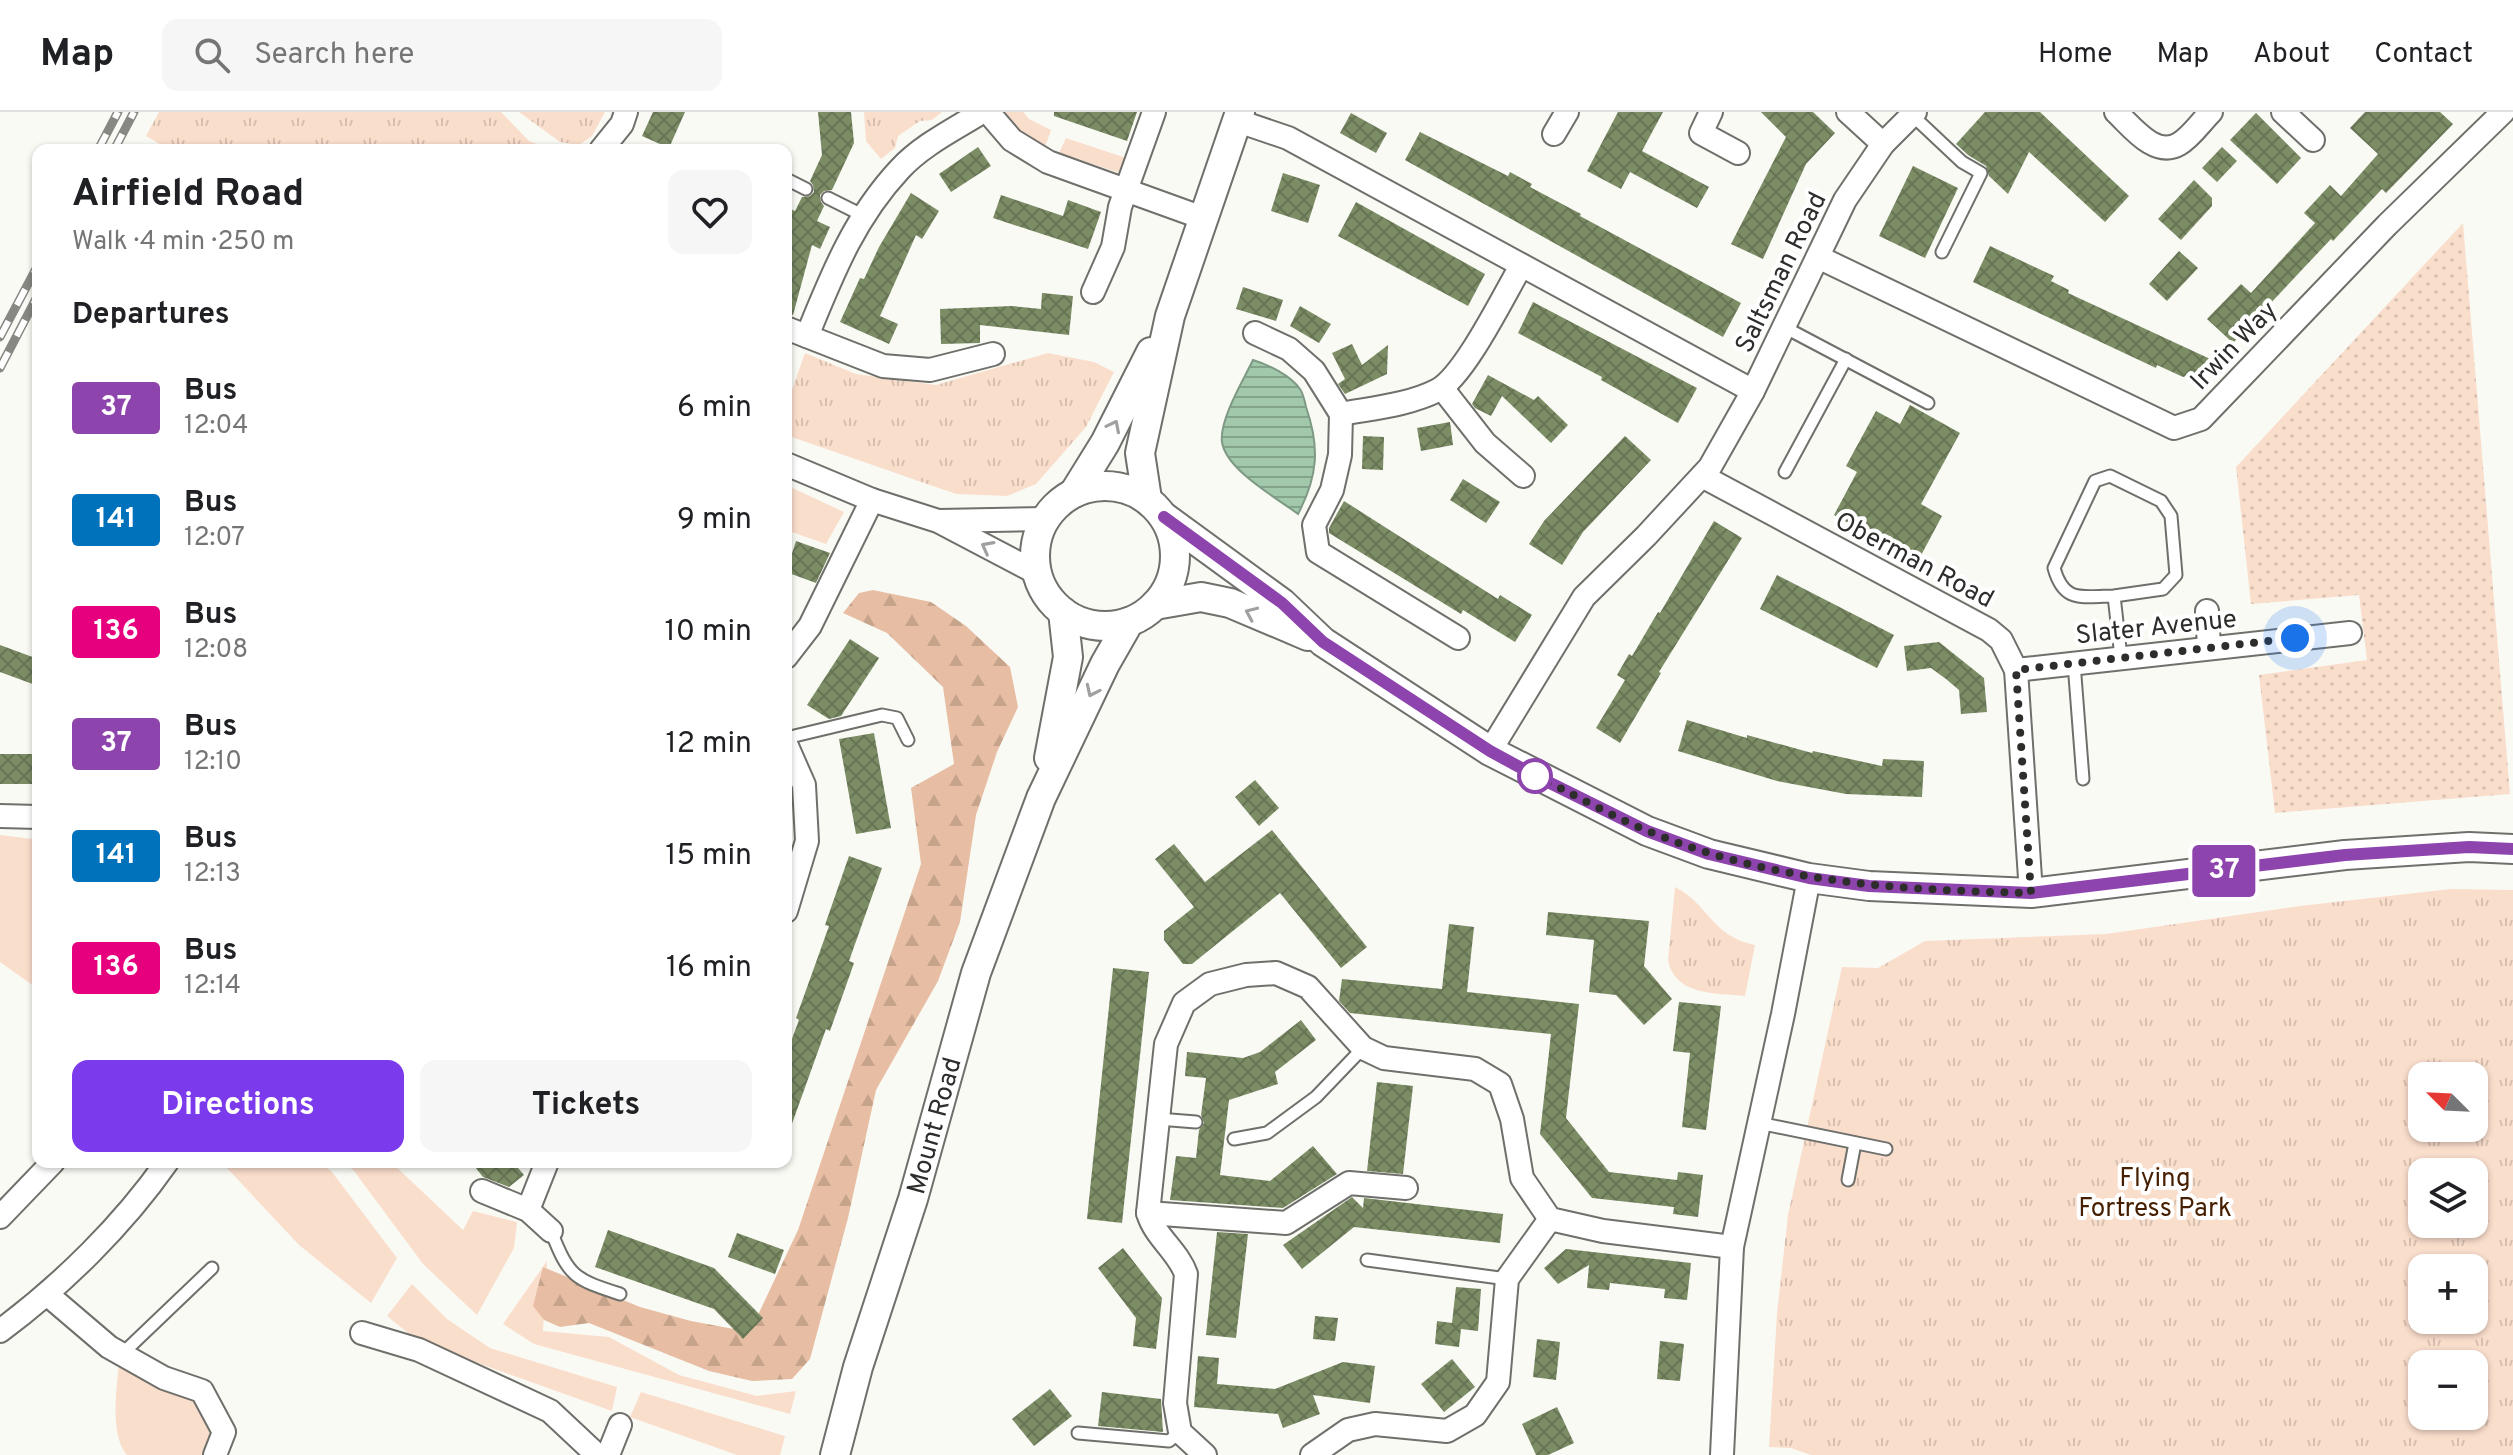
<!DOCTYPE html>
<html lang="en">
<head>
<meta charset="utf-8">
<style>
	:root { --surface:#fff; --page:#f6f6f6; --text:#202124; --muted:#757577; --line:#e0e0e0; --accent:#7c3aed }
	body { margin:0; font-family:Overpass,sans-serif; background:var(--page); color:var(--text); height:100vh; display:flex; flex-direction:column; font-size:30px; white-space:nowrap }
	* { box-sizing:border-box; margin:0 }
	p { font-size:26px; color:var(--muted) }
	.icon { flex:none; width:44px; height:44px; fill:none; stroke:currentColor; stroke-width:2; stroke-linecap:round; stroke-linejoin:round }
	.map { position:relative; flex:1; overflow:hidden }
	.panel { position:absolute; left:32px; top:32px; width:760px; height:1024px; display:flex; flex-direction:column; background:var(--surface); border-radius:16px; box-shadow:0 2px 6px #0004 }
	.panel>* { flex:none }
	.badge { padding:0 16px; border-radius:6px; font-size:28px; line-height:52px }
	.needle { width:52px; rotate:294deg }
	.controls { position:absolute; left:2408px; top:950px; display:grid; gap:16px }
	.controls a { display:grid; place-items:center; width:80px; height:80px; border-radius:16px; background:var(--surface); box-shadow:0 2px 6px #0004; font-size:40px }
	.you { position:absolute; width:40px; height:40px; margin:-20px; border:6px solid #fff; border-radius:50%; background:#1a73e8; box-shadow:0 0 0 12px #1a73e833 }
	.map>.badge { position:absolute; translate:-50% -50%; box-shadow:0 0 0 4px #fff }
	h2 { padding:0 40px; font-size:30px; line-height:72px }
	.round { display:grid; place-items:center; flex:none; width:84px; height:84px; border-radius:16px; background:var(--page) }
	.overview { display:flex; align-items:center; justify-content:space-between; height:136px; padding:0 40px }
	h1 { font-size:38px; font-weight:700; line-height:60px }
	.primary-button { display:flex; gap:16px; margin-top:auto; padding:16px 40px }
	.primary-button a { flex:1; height:92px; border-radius:16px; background:var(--accent); color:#fff; font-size:32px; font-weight:700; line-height:92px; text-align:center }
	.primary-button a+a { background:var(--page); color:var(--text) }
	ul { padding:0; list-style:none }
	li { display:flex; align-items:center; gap:24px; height:112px; padding:0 40px }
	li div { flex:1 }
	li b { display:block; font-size:30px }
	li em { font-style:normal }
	li .badge { min-width:88px; font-weight:700; text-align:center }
	header { display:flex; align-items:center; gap:48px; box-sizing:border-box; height:112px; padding:0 40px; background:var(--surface); border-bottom:2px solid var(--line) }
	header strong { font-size:38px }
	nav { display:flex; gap:44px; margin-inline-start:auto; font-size:28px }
	.search { width:560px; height:72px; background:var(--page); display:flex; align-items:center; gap:20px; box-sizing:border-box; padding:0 28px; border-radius:16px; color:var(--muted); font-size:30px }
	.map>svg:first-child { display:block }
</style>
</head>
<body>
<header>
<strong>Map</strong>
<div class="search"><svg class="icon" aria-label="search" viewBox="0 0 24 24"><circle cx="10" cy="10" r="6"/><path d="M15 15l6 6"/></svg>Search here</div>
<nav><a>Home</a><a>Map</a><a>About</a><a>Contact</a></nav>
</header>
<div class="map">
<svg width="2513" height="1343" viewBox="0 0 2513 1343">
	<defs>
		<pattern id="forest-firs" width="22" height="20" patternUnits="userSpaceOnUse" patternTransform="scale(2)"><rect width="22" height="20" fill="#e7bea3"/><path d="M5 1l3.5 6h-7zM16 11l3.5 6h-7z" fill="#c6a48c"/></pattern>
		<pattern id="park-tufts" width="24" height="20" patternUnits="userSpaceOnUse" patternTransform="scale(2)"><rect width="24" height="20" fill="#fadecc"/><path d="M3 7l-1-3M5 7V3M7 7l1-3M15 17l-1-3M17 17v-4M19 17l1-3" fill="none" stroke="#d7bfaf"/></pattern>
		<pattern id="garden-dots" width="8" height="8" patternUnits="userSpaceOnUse" patternTransform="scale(2)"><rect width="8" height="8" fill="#fadecc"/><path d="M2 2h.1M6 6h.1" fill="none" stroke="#d7bfaf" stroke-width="1.8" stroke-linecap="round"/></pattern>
		<pattern id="water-rules" width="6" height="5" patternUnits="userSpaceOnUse" patternTransform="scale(2)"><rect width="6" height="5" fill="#a1c8aa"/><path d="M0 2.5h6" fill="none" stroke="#84a38b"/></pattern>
		<pattern id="building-cross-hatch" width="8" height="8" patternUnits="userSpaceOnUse" patternTransform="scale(2)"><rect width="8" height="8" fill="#7c8d66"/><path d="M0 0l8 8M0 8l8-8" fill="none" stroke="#667454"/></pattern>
	</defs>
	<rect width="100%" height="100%" fill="#fafaf5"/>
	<!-- grass -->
	<g fill="#fadecc">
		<path d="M1002,0H1023L1029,7L1051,18L1045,35L1020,20Z"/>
		<path d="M1066,26L1126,46L1120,61L1059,41Z"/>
		<path d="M786,373L844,400L826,432L786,418Z"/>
		<path d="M0,723L33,727L38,737V877L0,850Z"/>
		<path d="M230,1050H320L332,1060L397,1146L371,1191L299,1133L226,1055Z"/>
		<path d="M344,1050H391L463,1118L473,1099L517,1110L514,1136L477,1203L423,1152L354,1059Z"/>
		<path d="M547,1149L543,1219L609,1225L679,1263L757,1284L796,1279L790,1302L534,1232L503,1212Z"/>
		<path d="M412,1172L447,1207L490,1236L617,1275L612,1299L419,1230L387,1204Z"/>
		<path d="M119,1249L194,1286L214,1320L202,1343H127C109,1323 117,1274 119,1249Z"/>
		<path d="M641,1280L785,1324L780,1343H737L630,1305Z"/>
	</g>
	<!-- forest -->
	<path fill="url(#forest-firs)" d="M873,478L931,490L966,514L1010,555L1018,595L997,640L976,703L960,810L938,869L876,978L848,1106L810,1247L792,1267L752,1269L709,1259L589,1211L560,1215L544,1208L533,1194L543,1155L640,1195L691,1209L750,1220L798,1118L921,752L911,676L954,652L943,575L887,521L843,501L859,481Z"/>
	<!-- park -->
	<g fill="url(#park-tufts)" fill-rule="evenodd">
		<path d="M159,0H501L529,29L551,38H335L328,32L319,38H300L298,34L289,38H170L146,24Z"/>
		<path d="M519,0H605L592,24L579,33L560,30Z"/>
		<path d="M864,0H942L932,8L920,9L898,24L895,36L881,47L866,29Z"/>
		<path d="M805,241L856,262L936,273L1048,241L1094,250L1114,260L1086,315L1036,372L1007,384L956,382L786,323V295Z"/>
		<path d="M1675,775C1710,793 1711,824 1755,833L1745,884C1716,881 1675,884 1668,848Z"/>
		<path d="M2451,777L2513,778V1343H1811L1791,1336L1769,1335L1777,1201L1788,1103L1842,855L1878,856L1925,829L2106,822L2300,794ZM2422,964H2474V1016H2422ZM2422,1060H2474V1112H2422ZM2422,1156H2474V1208H2422ZM2422,1252H2474V1304H2422Z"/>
	</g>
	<!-- garden -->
	<path fill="url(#garden-dots)" d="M2463,111L2510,682L2275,701L2259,563L2367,548L2359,483L2251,492L2236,355Z"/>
	<!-- water -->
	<path fill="url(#water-rules)" stroke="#7e9a84" stroke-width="2" d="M1253,248C1269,253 1290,263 1300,277C1303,281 1305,290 1306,295C1320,335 1318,364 1298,402C1277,386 1226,358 1222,330C1219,308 1244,267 1253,248Z"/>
	<!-- building -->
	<g fill="url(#building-cross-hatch)">
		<path d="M653,0H685L669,36L642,24Z"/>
		<path d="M818,0H851L854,31L832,78L824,79L820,83L821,90L824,94L817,109L830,115L820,137L812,133L793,203L786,202V95L795,99L802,85L810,84L814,80L813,73L810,69L822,43Z"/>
		<path d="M1054,0H1137L1127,29L1054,4Z"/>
		<path d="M1618,0H1663L1642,39L1709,75L1697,96L1630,60L1621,77L1587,59Z"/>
		<path d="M1761,0H1813L1835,21L1806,52L1763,147L1731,132L1786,25Z"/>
		<path d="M1985,0H2040L2129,84L2105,110L2029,40L2008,82L1989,64L1986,54L1968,43L1956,32Z"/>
		<path d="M2365,0H2440L2453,12L2386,81L2382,77L2333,129L2331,127L2233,231L2207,207L2241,172L2251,181L2315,111L2304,101L2330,73L2341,84L2378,42L2350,16Z"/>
		<path d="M1351,1L1387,21L1376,41L1340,21Z"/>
		<path d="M2256,1L2301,46L2277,72L2230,28Z"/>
		<path d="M1420,20L1508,64L1510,60L1532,72L1530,75L1581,102L1580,104L1741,191L1723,225L1405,48Z"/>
		<path d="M978,35L991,54L951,80L939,62Z"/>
		<path d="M2222,35L2237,49L2217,70L2202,56Z"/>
		<path d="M1913,54L1958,76L1925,146L1879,124Z"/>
		<path d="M1283,61L1320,73L1308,111L1271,99Z"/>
		<path d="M2194,68L2212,86V94L2181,128L2158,107Z"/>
		<path d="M911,81L939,99L922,127L916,123L880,204L898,212L889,232L840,210L860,166L864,167L879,135Z"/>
		<path d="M1001,83L1063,104L1068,88L1101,100L1088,137L993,106Z"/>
		<path d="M1356,90L1485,162L1468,194L1338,124Z"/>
		<path d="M1990,134L2054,164L2051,169L2069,178L2068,181L2221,252L2183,265L2157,253L2156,256L1973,170Z"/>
		<path d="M2179,139L2198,156L2167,189L2149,172Z"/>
		<path d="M1243,175L1283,188L1276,209L1236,197Z"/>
		<path d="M1042,181L1073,184L1069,223L980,213V231L941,232L940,197L1012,194L1041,197Z"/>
		<path d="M1533,190L1697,276L1678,311L1601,268L1602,265L1518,221Z"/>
		<path d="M1300,194L1331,212L1319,231L1290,214Z"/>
		<path d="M1352,232L1362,253L1388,233L1387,262L1345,282L1338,272L1345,267L1332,241Z"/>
		<path d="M1488,263L1534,288L1538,284L1568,313L1551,331L1502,284L1491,304L1475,296L1472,292Z"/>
		<path d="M1910,293L1960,321L1921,392L1942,404L1918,449L1834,403L1857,360L1846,354L1876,299L1900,312Z"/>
		<path d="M1450,310L1453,333L1421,339L1417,316Z"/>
		<path d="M1363,324L1384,325L1383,358L1362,357Z"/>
		<path d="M1625,324L1651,348L1583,420L1562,453L1529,432L1544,409Z"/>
		<path d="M1463,367L1500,390L1486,411L1450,388Z"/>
		<path d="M1344,389L1498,487L1500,483L1532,503L1515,530L1463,498L1461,502L1329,421V416Z"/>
		<path d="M1714,409L1742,426L1659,560L1661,561L1620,631L1596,616L1625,568L1617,563L1629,542L1632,544L1658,500L1660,501Z"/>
		<path d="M796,429L830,441L816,471L786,460Z"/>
		<path d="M1777,463L1894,523L1877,556L1760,497Z"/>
		<path d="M850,527L879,546L841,604L829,607L807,593Z"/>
		<path d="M1939,530L1984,566L1987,600L1961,602L1959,578L1946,567L1931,556L1907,559L1904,534Z"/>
		<path d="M0,533L38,547V574L0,560Z"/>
		<path d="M1687,608L1747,626V623L1812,641L1813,639L1882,654L1883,647L1924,649L1922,685L1846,682L1777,669L1678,639Z"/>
		<path d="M874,621L891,716L856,722L839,627Z"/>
		<rect x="0" y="642" width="38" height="30"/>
		<path d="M1255,668L1279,696L1259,714L1235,685Z"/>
		<path d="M1272,718L1367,835L1341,856L1280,781L1192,852H1183L1164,828V819L1194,795L1155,747L1174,732L1205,770Z"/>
		<path d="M849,744L882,756L849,849L854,851L830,919L826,917L789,1020L786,1019V943L799,908L796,906L829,814L825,813Z"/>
		<path d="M1548,800L1649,809L1644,854L1672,887L1644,913L1616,883L1589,880L1594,828L1546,823Z"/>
		<path d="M1449,812L1474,815L1467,880L1579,892L1566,1006L1609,1060L1677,1068L1678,1060L1703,1063L1698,1105L1673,1102L1674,1095L1592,1086L1540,1022L1551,922L1350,901L1339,889L1342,867L1442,877Z"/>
		<path d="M1113,856L1149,860L1122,1111L1087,1107Z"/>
		<path d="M1679,890L1721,894L1706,1018L1682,1015L1690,941L1673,939Z"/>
		<path d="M1301,908L1316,928L1275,960L1278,972L1229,988L1220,1063L1270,1069L1313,1034L1337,1062L1283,1096L1170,1088L1176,1044L1196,1046L1199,1018L1204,1011L1201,1003L1206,966L1185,964L1187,940L1243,946L1260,940Z"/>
		<path d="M1377,970L1413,974L1403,1062L1367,1059Z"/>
		<path d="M471,1050H513L524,1063L509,1075L483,1065Z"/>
		<path d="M1352,1085L1363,1096L1364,1086L1503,1102L1500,1131L1354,1115L1302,1157L1283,1133Z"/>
		<path d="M608,1118L714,1156L763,1206L743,1227L714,1197L595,1155Z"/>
		<path d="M1217,1120L1248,1122L1236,1226L1206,1223Z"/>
		<path d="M737,1121L784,1138L775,1162L728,1145Z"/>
		<path d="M1123,1136L1162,1186L1156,1237L1133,1234L1136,1206L1098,1156Z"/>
		<path d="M1566,1137L1691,1151L1687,1188L1664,1186L1665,1177L1610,1171L1609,1178L1587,1176L1589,1153L1558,1172L1544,1156Z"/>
		<path d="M1456,1175L1481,1177L1478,1219L1461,1217L1459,1235L1435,1232L1437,1209L1452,1211Z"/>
		<path d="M1315,1204L1338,1206L1335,1229L1313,1227Z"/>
		<path d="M1537,1227L1560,1230L1556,1268L1533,1265Z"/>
		<path d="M1660,1229L1684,1232L1680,1269L1657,1267Z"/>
		<path d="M1198,1244L1219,1246L1217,1272L1275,1277L1343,1250L1375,1254L1370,1291L1313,1283L1320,1302L1283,1316L1278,1302L1194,1295Z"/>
		<path d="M1452,1247L1475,1275L1444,1300L1421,1272Z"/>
		<path d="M1050,1277L1072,1304L1034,1334L1012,1307Z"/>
		<path d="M1102,1280L1161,1287L1163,1320L1098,1314Z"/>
		<path d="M1557,1295L1574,1331L1548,1343H1536L1522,1312Z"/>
	</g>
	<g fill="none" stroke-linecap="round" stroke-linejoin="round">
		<!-- service casing -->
		<g stroke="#6f6f6b" stroke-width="15">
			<g id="service">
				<path d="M1912,3L1962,50L1981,61L1942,140"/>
				<path d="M786,67L806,77"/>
				<path d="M828,86L862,103"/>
				<path d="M1784,215L1928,291"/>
				<path d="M1785,360L1846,247"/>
				<path d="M2114,484C2082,484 2064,492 2054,456L2095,369L2110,364L2161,389L2171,404L2176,463L2163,477L2114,484L2121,545"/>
				<path d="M2074,551L2083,667"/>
				<path d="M786,626L882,603L897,606L908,628"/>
				<path d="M1158,1007L1196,1010"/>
				<path d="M1759,1011L1886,1037"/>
				<path d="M1234,1027L1267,1021L1316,985L1363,936"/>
				<path d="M1848,1068L1855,1031"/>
				<path d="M551,1119C569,1165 574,1167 620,1182"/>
				<path d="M1367,1148L1507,1167"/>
				<path d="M122,1242L212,1156"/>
				<path d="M1078,1321L1169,1329L1180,1320"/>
			</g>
		</g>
		<!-- minor casing -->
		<g stroke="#6f6f6b" stroke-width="26">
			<g id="minor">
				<path d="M988,0L1012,28L1048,50L1203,106"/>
				<path d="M1711,0L1701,21L1738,41"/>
				<path d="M1848,0L1883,32"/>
				<path d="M2116,0C2132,15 2155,46 2179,32C2191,25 2201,10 2211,0"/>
				<path d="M2283,0L2313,28"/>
				<path d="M1238,9L1288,26L1753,279"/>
				<path d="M1554,22L1567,0"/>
				<path d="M601,38L622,12L626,0"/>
				<path d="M1818,145L2174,316L2201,307L2387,113L2503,0"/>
				<path d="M1093,180L1113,135L1120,95L1154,0"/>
				<path d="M786,216L883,254L930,258L993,242"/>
				<path d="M1255,221L1289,237L1314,259L1341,302L1340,343L1332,378L1314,413L1318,440L1458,526"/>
				<path d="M807,224C832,163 854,106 900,57C922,33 955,17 982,0"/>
				<path d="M1442,276L1485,331L1523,364"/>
				<path d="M1341,302C1373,296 1409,293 1438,278C1465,263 1504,183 1521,154"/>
				<path d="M786,352L872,388L938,409L1037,461"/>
				<path d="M1702,364L1989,518L2001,528L2016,558L2031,781"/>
				<path d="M939,409L1045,407"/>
				<path d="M2207,499L2209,535"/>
				<path d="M786,545L810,514L872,388"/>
				<path d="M2016,558L2350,521"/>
				<path d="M786,632L804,673L807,729L786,799"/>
				<path d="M1490,639L1584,485L1646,424L1710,355L1753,279L1845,88L1883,32L1915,0"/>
				<path d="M0,704L38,705"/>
				<path d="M482,1079L528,1098L551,1119"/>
				<path d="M528,1098L547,1050"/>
				<path d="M1148,1101L1286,1111L1349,1071L1406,1076"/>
				<path d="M0,1105L53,1050"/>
				<path d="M48,1183L109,1235L164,1266L202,1279L224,1320L215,1343"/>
				<path d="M0,1219C62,1173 123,1113 167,1050"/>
				<path d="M362,1221L419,1238L550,1299L597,1343"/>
				<path d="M608,1343L620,1313"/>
				<path d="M1205,1343L1180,1320L1175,1291L1186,1162C1178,1139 1155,1125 1148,1101L1166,932L1184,891L1210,872L1246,863L1276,861L1308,875L1363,936L1384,946L1475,957L1500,972L1512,1007L1522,1066L1550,1107L1603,1119L1732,1135"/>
				<path d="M1312,1343L1348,1318L1375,1312L1447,1319L1475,1303L1498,1270L1507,1167L1550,1107"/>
				<path d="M1722,1343L1732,1135L1783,902L1809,766"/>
			</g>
		</g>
		<!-- tertiary casing -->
		<g stroke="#6f6f6b" stroke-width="32">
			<g id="tertiary">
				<circle cx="1105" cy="444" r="70"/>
				<path d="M1074,381L1105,331L1151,240"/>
				<path d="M1147,387L1140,341L1170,204L1240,0"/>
				<path d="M1164,405L1282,491L1323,530L1490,639L1647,719L1709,742L1809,766L1869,774L2031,781L2345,743L2469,735L2513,737"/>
				<path d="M1155,493L1201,485L1230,491L1308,524"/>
				<path d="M1049,646L1068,545L1063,500"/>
				<path id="s1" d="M835,1343L858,1255L913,1087L976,861L1041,686L1105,552L1129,510"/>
			</g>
		</g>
		<!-- service -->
		<use href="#service" stroke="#fff" stroke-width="11"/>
		<!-- minor -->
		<use href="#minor" stroke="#fff" stroke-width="22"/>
		<!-- tertiary -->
		<use href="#tertiary" stroke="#fff" stroke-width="28"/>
		<!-- rail casing -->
		<g stroke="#878783" stroke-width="9">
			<g id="rail">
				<path d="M98,38L118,0"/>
				<path d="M114,38L134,0"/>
				<path d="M0,225L38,153"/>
				<path d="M0,256L38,183"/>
			</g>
		</g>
		<!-- rail -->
		<use href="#rail" stroke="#fff" stroke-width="6" stroke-dasharray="18" stroke-linecap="butt"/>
	</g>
	<!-- one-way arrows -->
	<defs><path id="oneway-chevron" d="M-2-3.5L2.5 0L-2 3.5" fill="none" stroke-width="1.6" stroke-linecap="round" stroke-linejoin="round" transform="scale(2)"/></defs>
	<g stroke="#a0a0a0">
		<use href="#oneway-chevron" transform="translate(1114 314) rotate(-63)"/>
		<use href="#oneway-chevron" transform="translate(987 435) rotate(-152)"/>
		<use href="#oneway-chevron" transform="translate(1251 501) rotate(-156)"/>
		<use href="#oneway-chevron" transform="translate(1092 579) rotate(115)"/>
	</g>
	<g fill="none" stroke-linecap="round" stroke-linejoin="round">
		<!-- line casing -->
		<g stroke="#fff" stroke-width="18">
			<path id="line" d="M1164,405L1282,491L1323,530L1490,639L1534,663L1647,719L1709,742L1809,766L1869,774L2031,781L2345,743L2469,735L2513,737"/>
		</g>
		<!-- line -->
		<use href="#line" stroke="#8e44ad" stroke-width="12"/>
		<!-- walk -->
		<path stroke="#2d2d2b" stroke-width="8" stroke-dasharray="0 14.4" d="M1535,664C1569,679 1610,704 1648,719C1772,771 1898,778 2031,781L2016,558L2295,526"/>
	</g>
	<!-- markers -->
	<circle fill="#fff" stroke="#8e44ad" stroke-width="4" cx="1535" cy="664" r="16"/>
	<g text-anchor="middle" stroke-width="8" stroke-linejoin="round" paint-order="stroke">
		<!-- street labels -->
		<g font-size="26" fill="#2d2d2b" stroke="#fff">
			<text transform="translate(1780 160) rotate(-64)" y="9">Saltsman Road</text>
			<text transform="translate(2233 233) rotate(-46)" y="9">Irwin Way</text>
			<text transform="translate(1915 447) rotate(28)" y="9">Oberman Road</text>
			<text transform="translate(2156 514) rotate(-6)" y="9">Slater Avenue</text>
			<text dy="9" stroke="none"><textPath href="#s1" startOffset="344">Mount Road</textPath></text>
		</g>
		<!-- park labels -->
		<g font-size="26" fill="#451f00" stroke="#fff">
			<text x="2155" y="1074">Flying<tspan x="2155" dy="30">Fortress Park</tspan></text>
		</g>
	</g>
</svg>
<div class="controls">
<a><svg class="needle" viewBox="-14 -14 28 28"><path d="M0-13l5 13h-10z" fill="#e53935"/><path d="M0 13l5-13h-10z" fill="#757577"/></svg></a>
<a><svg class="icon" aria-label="layers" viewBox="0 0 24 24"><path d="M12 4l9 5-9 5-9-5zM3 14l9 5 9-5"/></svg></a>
<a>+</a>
<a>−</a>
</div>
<div class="you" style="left:2295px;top:526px"></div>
<b class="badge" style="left:2224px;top:759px;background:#8e44ad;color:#fff">37</b>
<section class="panel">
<div class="overview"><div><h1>Airfield Road</h1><p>Walk · 4 min · 250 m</p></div><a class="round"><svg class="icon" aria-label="heart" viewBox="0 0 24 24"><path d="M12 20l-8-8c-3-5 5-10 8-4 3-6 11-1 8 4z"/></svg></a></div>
<h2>Departures</h2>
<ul>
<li><span class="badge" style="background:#8e44ad;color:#fff">37</span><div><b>Bus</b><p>12:04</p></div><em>6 min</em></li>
<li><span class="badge" style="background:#0072bc;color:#fff">141</span><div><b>Bus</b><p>12:07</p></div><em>9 min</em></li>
<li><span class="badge" style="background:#e6007e;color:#fff">136</span><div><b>Bus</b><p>12:08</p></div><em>10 min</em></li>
<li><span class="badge" style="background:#8e44ad;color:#fff">37</span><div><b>Bus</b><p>12:10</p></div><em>12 min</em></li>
<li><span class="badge" style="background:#0072bc;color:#fff">141</span><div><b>Bus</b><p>12:13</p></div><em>15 min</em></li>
<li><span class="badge" style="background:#e6007e;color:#fff">136</span><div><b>Bus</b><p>12:14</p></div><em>16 min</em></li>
</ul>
<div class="primary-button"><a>Directions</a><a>Tickets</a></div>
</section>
</div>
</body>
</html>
